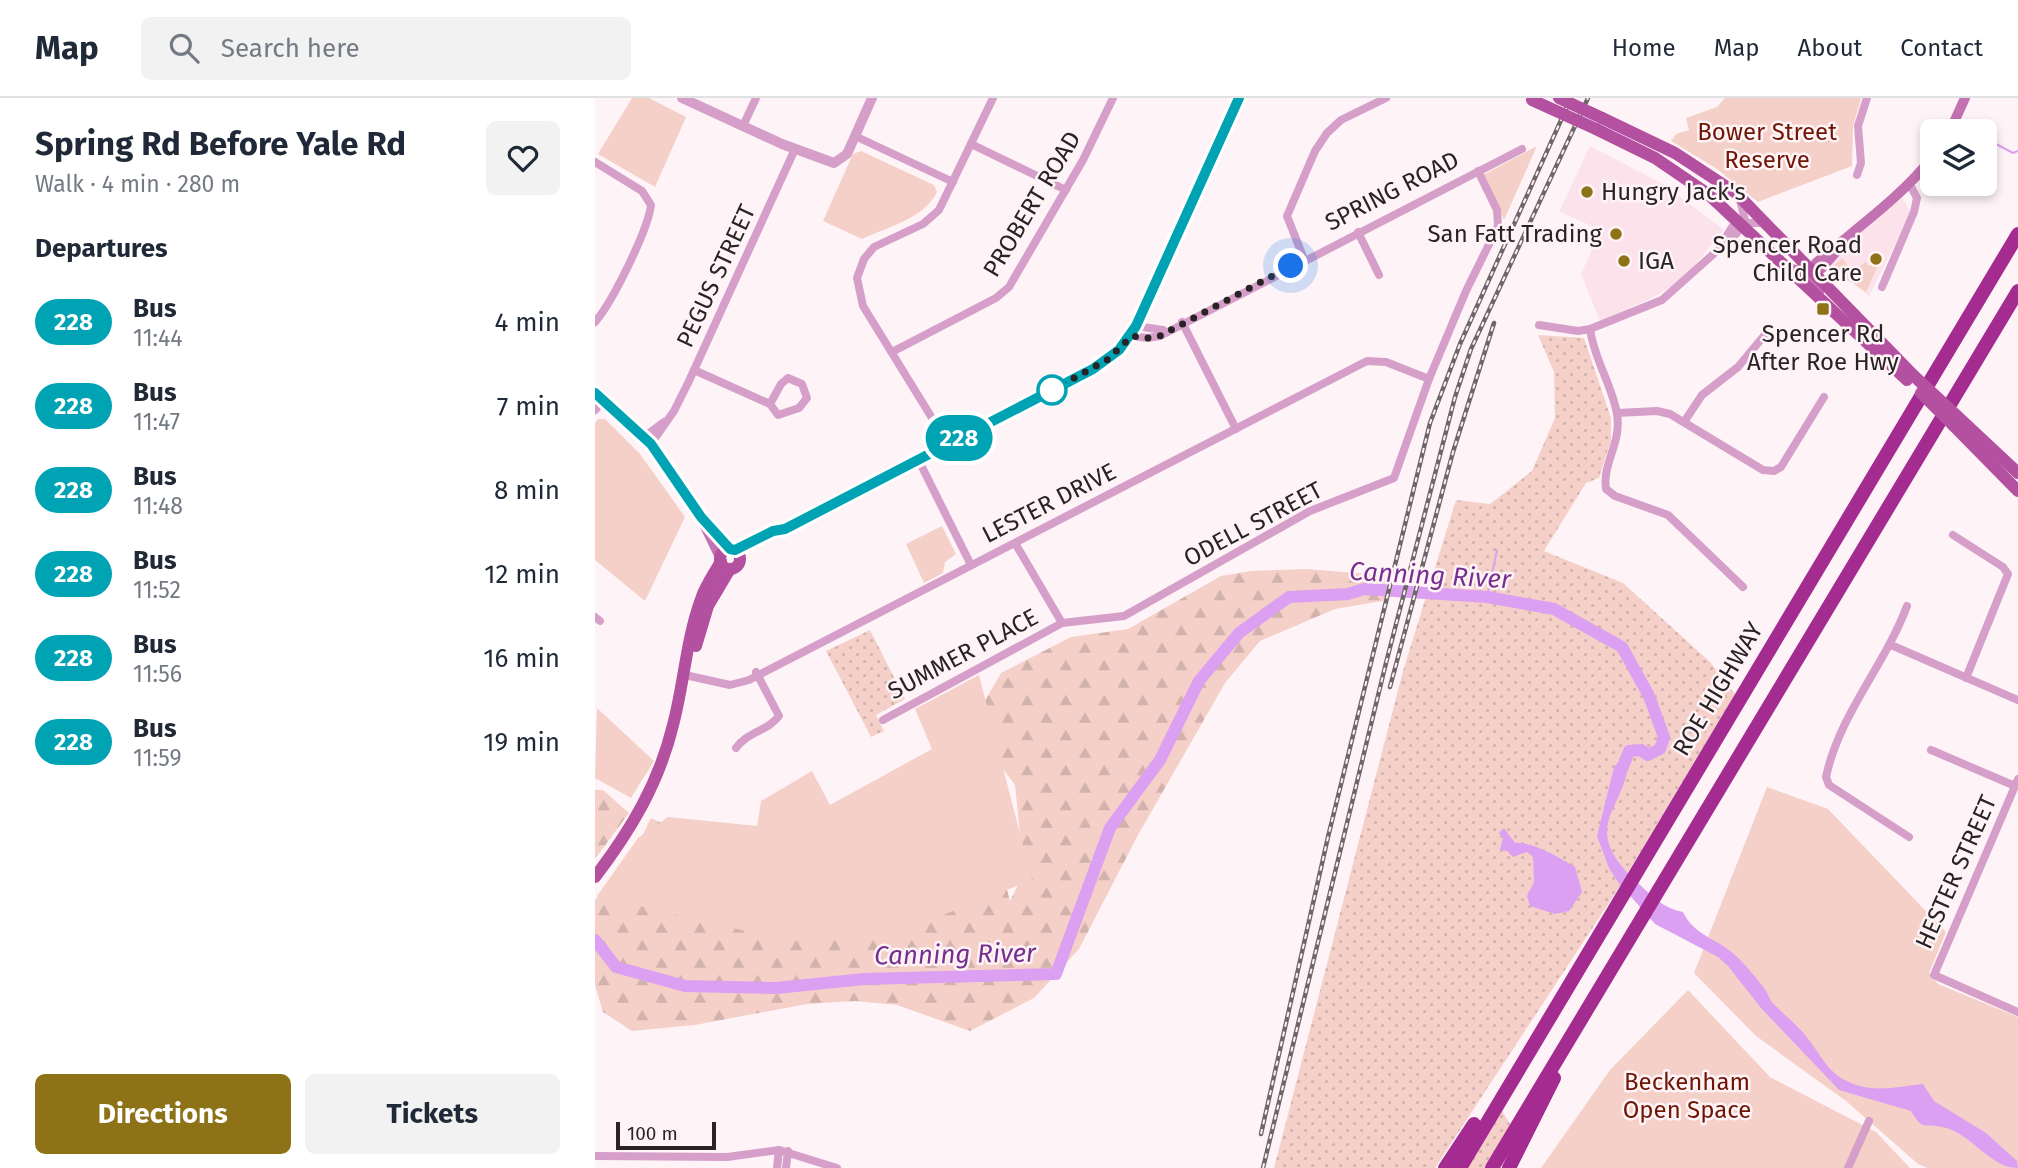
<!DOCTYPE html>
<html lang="en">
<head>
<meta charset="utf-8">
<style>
	:root { --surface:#fff; --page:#f2f2f3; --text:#1f2937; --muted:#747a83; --line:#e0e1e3; --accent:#8e7217 }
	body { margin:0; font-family:"Fira Sans",sans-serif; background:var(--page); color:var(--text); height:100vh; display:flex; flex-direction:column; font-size:26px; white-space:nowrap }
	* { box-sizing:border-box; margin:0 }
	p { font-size:23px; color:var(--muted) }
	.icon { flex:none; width:38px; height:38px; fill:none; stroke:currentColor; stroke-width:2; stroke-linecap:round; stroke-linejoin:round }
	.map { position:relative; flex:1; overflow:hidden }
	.sheet { display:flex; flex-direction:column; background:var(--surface); width:595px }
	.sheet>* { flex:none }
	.badge { padding:0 14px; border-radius:23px; font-size:24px; line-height:46px }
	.controls { position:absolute; left:1325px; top:21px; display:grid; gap:14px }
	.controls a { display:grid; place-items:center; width:77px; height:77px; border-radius:10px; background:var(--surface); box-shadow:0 4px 10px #0003; font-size:35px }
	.scale { position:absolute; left:21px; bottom:18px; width:100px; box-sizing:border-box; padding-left:7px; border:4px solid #292325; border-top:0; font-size:19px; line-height:24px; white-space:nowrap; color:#292325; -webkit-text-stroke:5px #fef4f7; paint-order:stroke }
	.you { position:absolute; width:35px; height:35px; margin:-18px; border:5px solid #fff; border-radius:50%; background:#1a73e8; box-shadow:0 0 0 10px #1a73e833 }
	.map>.badge { position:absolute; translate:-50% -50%; box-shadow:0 0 0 4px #fff }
	h2 { padding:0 35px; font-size:26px; line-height:63px }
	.round { display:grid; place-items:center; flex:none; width:74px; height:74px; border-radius:10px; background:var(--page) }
	.overview { display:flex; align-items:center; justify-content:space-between; height:119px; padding:0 35px }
	h1 { font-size:33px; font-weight:700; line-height:52px }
	.button { display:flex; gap:14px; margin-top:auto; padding:14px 35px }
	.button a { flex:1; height:80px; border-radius:10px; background:var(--accent); color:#fff; font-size:28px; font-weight:700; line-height:80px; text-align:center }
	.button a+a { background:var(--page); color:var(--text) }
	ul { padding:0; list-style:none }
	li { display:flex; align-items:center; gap:21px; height:84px; padding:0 35px }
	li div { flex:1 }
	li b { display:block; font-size:26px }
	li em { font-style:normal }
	li .badge { min-width:77px; font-weight:700; text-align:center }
	header { display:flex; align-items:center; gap:42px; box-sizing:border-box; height:98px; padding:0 35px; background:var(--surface); border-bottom:2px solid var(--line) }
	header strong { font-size:33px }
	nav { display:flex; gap:38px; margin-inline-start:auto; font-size:24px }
	.search { width:490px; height:63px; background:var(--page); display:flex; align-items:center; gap:18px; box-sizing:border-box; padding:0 24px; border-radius:10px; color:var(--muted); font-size:26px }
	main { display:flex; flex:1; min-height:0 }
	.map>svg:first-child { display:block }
</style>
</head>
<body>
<header>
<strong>Map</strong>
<div class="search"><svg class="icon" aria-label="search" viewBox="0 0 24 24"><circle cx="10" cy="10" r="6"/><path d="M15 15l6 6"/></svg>Search here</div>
<nav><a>Home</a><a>Map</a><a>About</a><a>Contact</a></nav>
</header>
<main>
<section class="sheet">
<div class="overview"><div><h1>Spring Rd Before Yale Rd</h1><p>Walk · 4 min · 280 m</p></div><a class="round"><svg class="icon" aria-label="heart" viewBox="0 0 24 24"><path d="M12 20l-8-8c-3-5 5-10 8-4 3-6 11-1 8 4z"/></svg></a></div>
<h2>Departures</h2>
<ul>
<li><span class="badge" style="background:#00a3b4;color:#fff">228</span><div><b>Bus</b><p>11:44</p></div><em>4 min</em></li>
<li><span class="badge" style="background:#00a3b4;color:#fff">228</span><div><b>Bus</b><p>11:47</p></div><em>7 min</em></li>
<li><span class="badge" style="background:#00a3b4;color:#fff">228</span><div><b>Bus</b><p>11:48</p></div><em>8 min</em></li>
<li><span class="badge" style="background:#00a3b4;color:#fff">228</span><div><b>Bus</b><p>11:52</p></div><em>12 min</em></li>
<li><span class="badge" style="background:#00a3b4;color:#fff">228</span><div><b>Bus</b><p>11:56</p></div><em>16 min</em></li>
<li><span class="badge" style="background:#00a3b4;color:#fff">228</span><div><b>Bus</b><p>11:59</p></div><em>19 min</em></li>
</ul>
<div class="button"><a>Directions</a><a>Tickets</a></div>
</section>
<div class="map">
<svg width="1423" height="1070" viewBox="0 0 1423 1070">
	<defs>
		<pattern id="grass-dots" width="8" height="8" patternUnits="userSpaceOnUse" patternTransform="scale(1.75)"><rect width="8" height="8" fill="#f5d0c8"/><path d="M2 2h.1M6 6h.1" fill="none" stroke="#d2b2ac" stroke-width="1.8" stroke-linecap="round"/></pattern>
		<pattern id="forest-firs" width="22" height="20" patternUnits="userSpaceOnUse" patternTransform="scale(1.75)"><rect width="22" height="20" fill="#f5d0c8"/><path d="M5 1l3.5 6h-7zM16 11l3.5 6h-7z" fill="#d2b2ac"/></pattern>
	</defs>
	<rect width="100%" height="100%" fill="#fef4f7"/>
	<!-- built -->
	<g fill="#fce2eb">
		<path d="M995,48L1068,86L1129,132L1088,181L1059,199L1005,223L986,176L1006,132L964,114Z"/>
		<path d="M1307,99L1316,115L1274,198L1231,163Z"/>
	</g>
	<!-- grass -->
	<g fill="url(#grass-dots)">
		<path d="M943,237L989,240L1016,320V342L1004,380L991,385L949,453L1028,485L1115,564L1140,596L1023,791L840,1070H679L808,573L861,402L895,406L937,373L960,320L959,274Z"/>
		<path d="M275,532L310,601L281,617L289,633L276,639L231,553Z"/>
		<path d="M905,1010L917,1029L893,1070H872Z"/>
	</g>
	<!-- forest -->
	<g fill="url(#forest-firs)">
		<path d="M711,471L798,478L793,502L740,511L665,543L630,585L543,737L484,851L439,900L375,933L302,907L260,903L212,906L100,927L37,933L8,914L0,887V802L40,753L56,720L88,734L400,746L415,803L429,775L420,687L398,658L388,606L406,575L476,539L533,531L626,478L656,473Z"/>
		<path d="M0,692H8L34,715L0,761Z"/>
	</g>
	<!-- park -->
	<g fill="#f5d0c8">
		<path d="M37,0H54L91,19L60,89L3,56Z"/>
		<path d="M1130,0H1266L1258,29L1257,68L1163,104L1122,71L1076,43L1081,36L1094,32L1091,20L1122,9Z"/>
		<path d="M942,48L909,122L888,77Z"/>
		<path d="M266,53L339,87L342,94C329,121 292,129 267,141L228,123L258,56Z"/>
		<path d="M1247,160L1258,174L1270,164L1274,168L1283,160L1285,163L1271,194L1240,174V167Z"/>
		<path d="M3,321H10L45,356L90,419L50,503L0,462V325Z"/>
		<path d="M347,428L361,456L350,464L348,475L329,485L311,446Z"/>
		<path d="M384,577L437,782L297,837L193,843L2,798L43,740L73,719L162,728L166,703L217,673L235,707L337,651L320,611Z"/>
		<path d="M2,610L59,663L36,700L0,680Z"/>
		<path d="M1172,689L1233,711L1351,834L1334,875L1343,886L1423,919V1070H1332L1323,1066L1251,1003L1161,938L1099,875Z"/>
		<path d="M1093,892L1175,979L1281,1034L1315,1070H946L1015,972Z"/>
	</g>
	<!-- water -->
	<g fill="#dba0f2">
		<path d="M1034,653C1036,712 978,725 1043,785C1058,799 1068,810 1088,814C1099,838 1124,841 1141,858C1151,867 1161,880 1169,890C1173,894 1174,901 1177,904C1188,916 1205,929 1214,942C1225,956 1233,974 1250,982C1275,996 1301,989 1328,986L1339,1003L1391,1035L1422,1063L1423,1070C1394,1070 1376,1034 1347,1029C1330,1025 1328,1034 1316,1013L1244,992L1166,910L1133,868L1123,859L1060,826L1023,784L1014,770L1002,738L1019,669Z"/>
		<path d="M909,730L920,745C937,743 965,760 980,769L987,794L974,813L960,816L935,808L932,798L939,784L938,759L932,754L918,759L912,753L905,752L908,740L904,735Z"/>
	</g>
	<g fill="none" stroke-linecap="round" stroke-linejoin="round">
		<!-- stream -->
		<g stroke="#dba0f2" stroke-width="2">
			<path d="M1372,30L1378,33"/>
			<path d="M1390,40L1418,55L1423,53"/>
			<path d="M892,499L902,452"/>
		</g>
		<!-- river -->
		<path stroke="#dba0f2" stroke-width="12" d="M0,842L21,869L90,888L181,890L269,881L461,876L515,730L565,662L604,583L644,535L694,499L753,496L769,491L892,499L959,511L1027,549L1054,598L1069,639L1065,651L1053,657L1046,652L1034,653L1028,669"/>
		<!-- minor -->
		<g stroke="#d69fc9" stroke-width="8">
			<path d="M148,28L161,0"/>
			<path d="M260,38L358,84"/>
			<path d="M376,46L471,92"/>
			<path d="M0,64L47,93L56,107C53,132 17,205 0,224"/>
			<path d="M1262,77L1266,65L1263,28L1272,0"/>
			<path d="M763,134L784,177"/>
			<path d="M1129,142L1137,129L1155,125H1171"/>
			<path d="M709,161L692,118L720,53L732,35L746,22L791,0"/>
			<path d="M1287,189L1319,114L1322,100L1314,85"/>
			<path d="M587,224L641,331"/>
			<path d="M944,227L983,233L995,231L1067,202L1142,135L1150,122L1145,102"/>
			<path d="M541,228L568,232"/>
			<path d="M995,231C999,261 1017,287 1022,316C1027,345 1007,365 1011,391L1020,398L1073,417L1148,489"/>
			<path d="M537,238L553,240L565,238L927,51"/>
			<path d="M297,254L401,200L414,189L488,62L518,0"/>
			<path d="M99,272L175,306"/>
			<path d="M193,280L207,286L212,300L204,310L183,317L175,306L186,286Z"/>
			<path d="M0,312L8,303"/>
			<path d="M1022,315L1062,313L1075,316L1168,372L1179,373L1186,369L1229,299"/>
			<path d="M1089,324L1107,297L1143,269L1173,233"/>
			<path d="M49,339L69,324"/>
			<path d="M56,346L79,313L94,283L200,51"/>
			<path d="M353,346L268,208L262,180L269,161L279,149L328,126L344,112L398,0"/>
			<path d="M323,361L376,467"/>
			<path d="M1358,437L1408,469L1413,476L1371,580"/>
			<path d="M420,445L467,525L529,518L715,413L799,380L834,281L871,193L903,128L902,112L883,73"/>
			<path d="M1312,508C1290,567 1244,617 1231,679L1234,687L1314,739"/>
			<path d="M0,519L5,523"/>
			<path d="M1296,547L1423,602"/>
			<path d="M90,577L135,587L154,582L772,263L791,264L834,281"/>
			<path d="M288,622L467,525"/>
			<path d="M141,650C152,634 173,633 184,618L161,574"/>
			<path d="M1336,652L1420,688"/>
			<path d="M1423,681L1339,877L1423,914"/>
			<path d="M0,1058L132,1059L184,1052L242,1070"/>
			<path d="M182,1070L184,1052"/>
			<path d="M191,1070L193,1053"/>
			<path d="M1253,1070L1274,1023"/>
		</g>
		<!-- tertiary -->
		<path stroke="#d69fc9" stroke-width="10" d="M87,0L187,46L239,65L252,56L277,0"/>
		<!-- secondary -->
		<g stroke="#c372b1" stroke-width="10">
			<path d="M1355,33L1370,0"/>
			<path d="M1193,170L1206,173L1226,171L1241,154"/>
			<path d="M1224,194L1217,183L1221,165C1260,131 1304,101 1337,60"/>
			<path d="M0,295L56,346L106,419L135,451"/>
			<path d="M107,422L125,459"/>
		</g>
		<!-- primary -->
		<g stroke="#b3509f" stroke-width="12">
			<path d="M1007,20L1080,55L1141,95L1319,278"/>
			<path d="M1001,31L1060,60L1113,96L1312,282"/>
			<path d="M1363,319L1423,375"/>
			<path d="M1358,327L1423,393"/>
			<circle cx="135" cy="461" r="10"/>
			<path d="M140,452L178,433L190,431L498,271L524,252L541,228L644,0"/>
			<path d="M101,548L113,508L135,471"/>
			<path d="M0,779C36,732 64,685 78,627C89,586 91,542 106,501C110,488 119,476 126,463"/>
		</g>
		<!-- motorway -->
		<g stroke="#a42c90" stroke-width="14">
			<path d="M850,1070L879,1026"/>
			<path d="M865,1070L1423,136"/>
			<path d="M897,1070L1423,193"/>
			<path d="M914,1070L959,980"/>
		</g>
		<!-- rail casing -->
		<g stroke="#6e6669" stroke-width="4.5">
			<g id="rail">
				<path d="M795,589L858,354L899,225"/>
				<path d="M666,1036L733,739L835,325L865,246L976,0"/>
				<path d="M668,1070L791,565L860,299L876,251L993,0"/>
			</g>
		</g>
		<!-- rail -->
		<use href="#rail" stroke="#fef4f7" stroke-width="2" stroke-dasharray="5" stroke-linecap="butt"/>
		<!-- primary-bridge -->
		<g stroke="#b3509f" stroke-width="12">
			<path d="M964,0L1007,20"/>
			<path d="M937,2L1001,31"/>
			<path d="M1319,278L1363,319"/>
			<path d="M1326,295L1358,327"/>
		</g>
	</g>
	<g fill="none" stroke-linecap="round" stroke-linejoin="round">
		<!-- line casing -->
		<g stroke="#fff" stroke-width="16">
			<path id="line" d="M0,295L56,346L106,419L135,451L140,452L178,433L190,431L498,271L524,252L541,228L644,0"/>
		</g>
		<!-- line -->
		<use href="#line" stroke="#00a3b4" stroke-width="10"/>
		<!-- walk -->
		<path stroke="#292325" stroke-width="7" stroke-dasharray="0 12.6" d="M457,292L512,262L537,238L553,240L565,238L696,168"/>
	</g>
	<!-- markers -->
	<g fill="#8e7217" stroke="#fef4f7" stroke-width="2.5">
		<circle cx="992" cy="94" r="7"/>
		<circle cx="1021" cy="136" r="7"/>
		<circle cx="1281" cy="161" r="7"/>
		<circle cx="1029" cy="163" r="7"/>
		<rect x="1221" y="204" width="14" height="14" rx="3.5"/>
	</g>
	<circle fill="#fff" stroke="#00a3b4" stroke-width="3.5" cx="457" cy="292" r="14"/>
	<g text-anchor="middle" stroke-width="5" stroke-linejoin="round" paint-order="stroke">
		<!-- park labels -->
		<g font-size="24" fill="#6f1503" stroke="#fef4f7">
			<text x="1172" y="42">Bower Street<tspan x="1172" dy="28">Reserve</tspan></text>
			<text x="1092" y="992">Beckenham<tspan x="1092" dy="28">Open Space</tspan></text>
		</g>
		<!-- street labels -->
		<g font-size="24" fill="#292325" stroke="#fef4f7">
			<text transform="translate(797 93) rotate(-27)" y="8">SPRING ROAD</text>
			<text transform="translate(437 106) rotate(-59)" y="8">PROBERT ROAD</text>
			<text transform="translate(121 178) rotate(-65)" y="8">PEGUS STREET</text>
			<text transform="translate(454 405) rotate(-27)" y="8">LESTER DRIVE</text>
			<text transform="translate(658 426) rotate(-28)" y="8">ODELL STREET</text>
			<text transform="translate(368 556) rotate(-28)" y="8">SUMMER PLACE</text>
			<text transform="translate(1123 591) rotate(-59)" y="8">ROE HIGHWAY</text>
			<text transform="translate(1361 774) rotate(-66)" y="8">HESTER STREET</text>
		</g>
		<!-- poi labels -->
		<g font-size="24" fill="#292325" stroke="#fef4f7" text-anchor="start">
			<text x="1006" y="102">Hungry Jack's</text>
			<text x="1007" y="144" text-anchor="end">San Fatt Trading</text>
			<text x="1267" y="155" text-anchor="end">Spencer Road<tspan x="1267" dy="28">Child Care</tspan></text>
			<text x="1043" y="171">IGA</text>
			<text x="1228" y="244" text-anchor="middle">Spencer Rd<tspan x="1228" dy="28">After Roe Hwy</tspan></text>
		</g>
		<!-- water labels -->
		<g font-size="26" font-style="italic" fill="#762f8e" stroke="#fef4f7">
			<text transform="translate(835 477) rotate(3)" y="9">Canning River</text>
			<text transform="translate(360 856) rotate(-1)" y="9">Canning River</text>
		</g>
	</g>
</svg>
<div class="controls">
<a><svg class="icon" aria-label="layers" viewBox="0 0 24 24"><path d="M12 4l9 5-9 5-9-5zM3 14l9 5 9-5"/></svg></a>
</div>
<div class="scale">100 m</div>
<div class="you" style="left:696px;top:168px"></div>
<b class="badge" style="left:364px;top:340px;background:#00a3b4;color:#fff">228</b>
</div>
</main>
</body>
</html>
